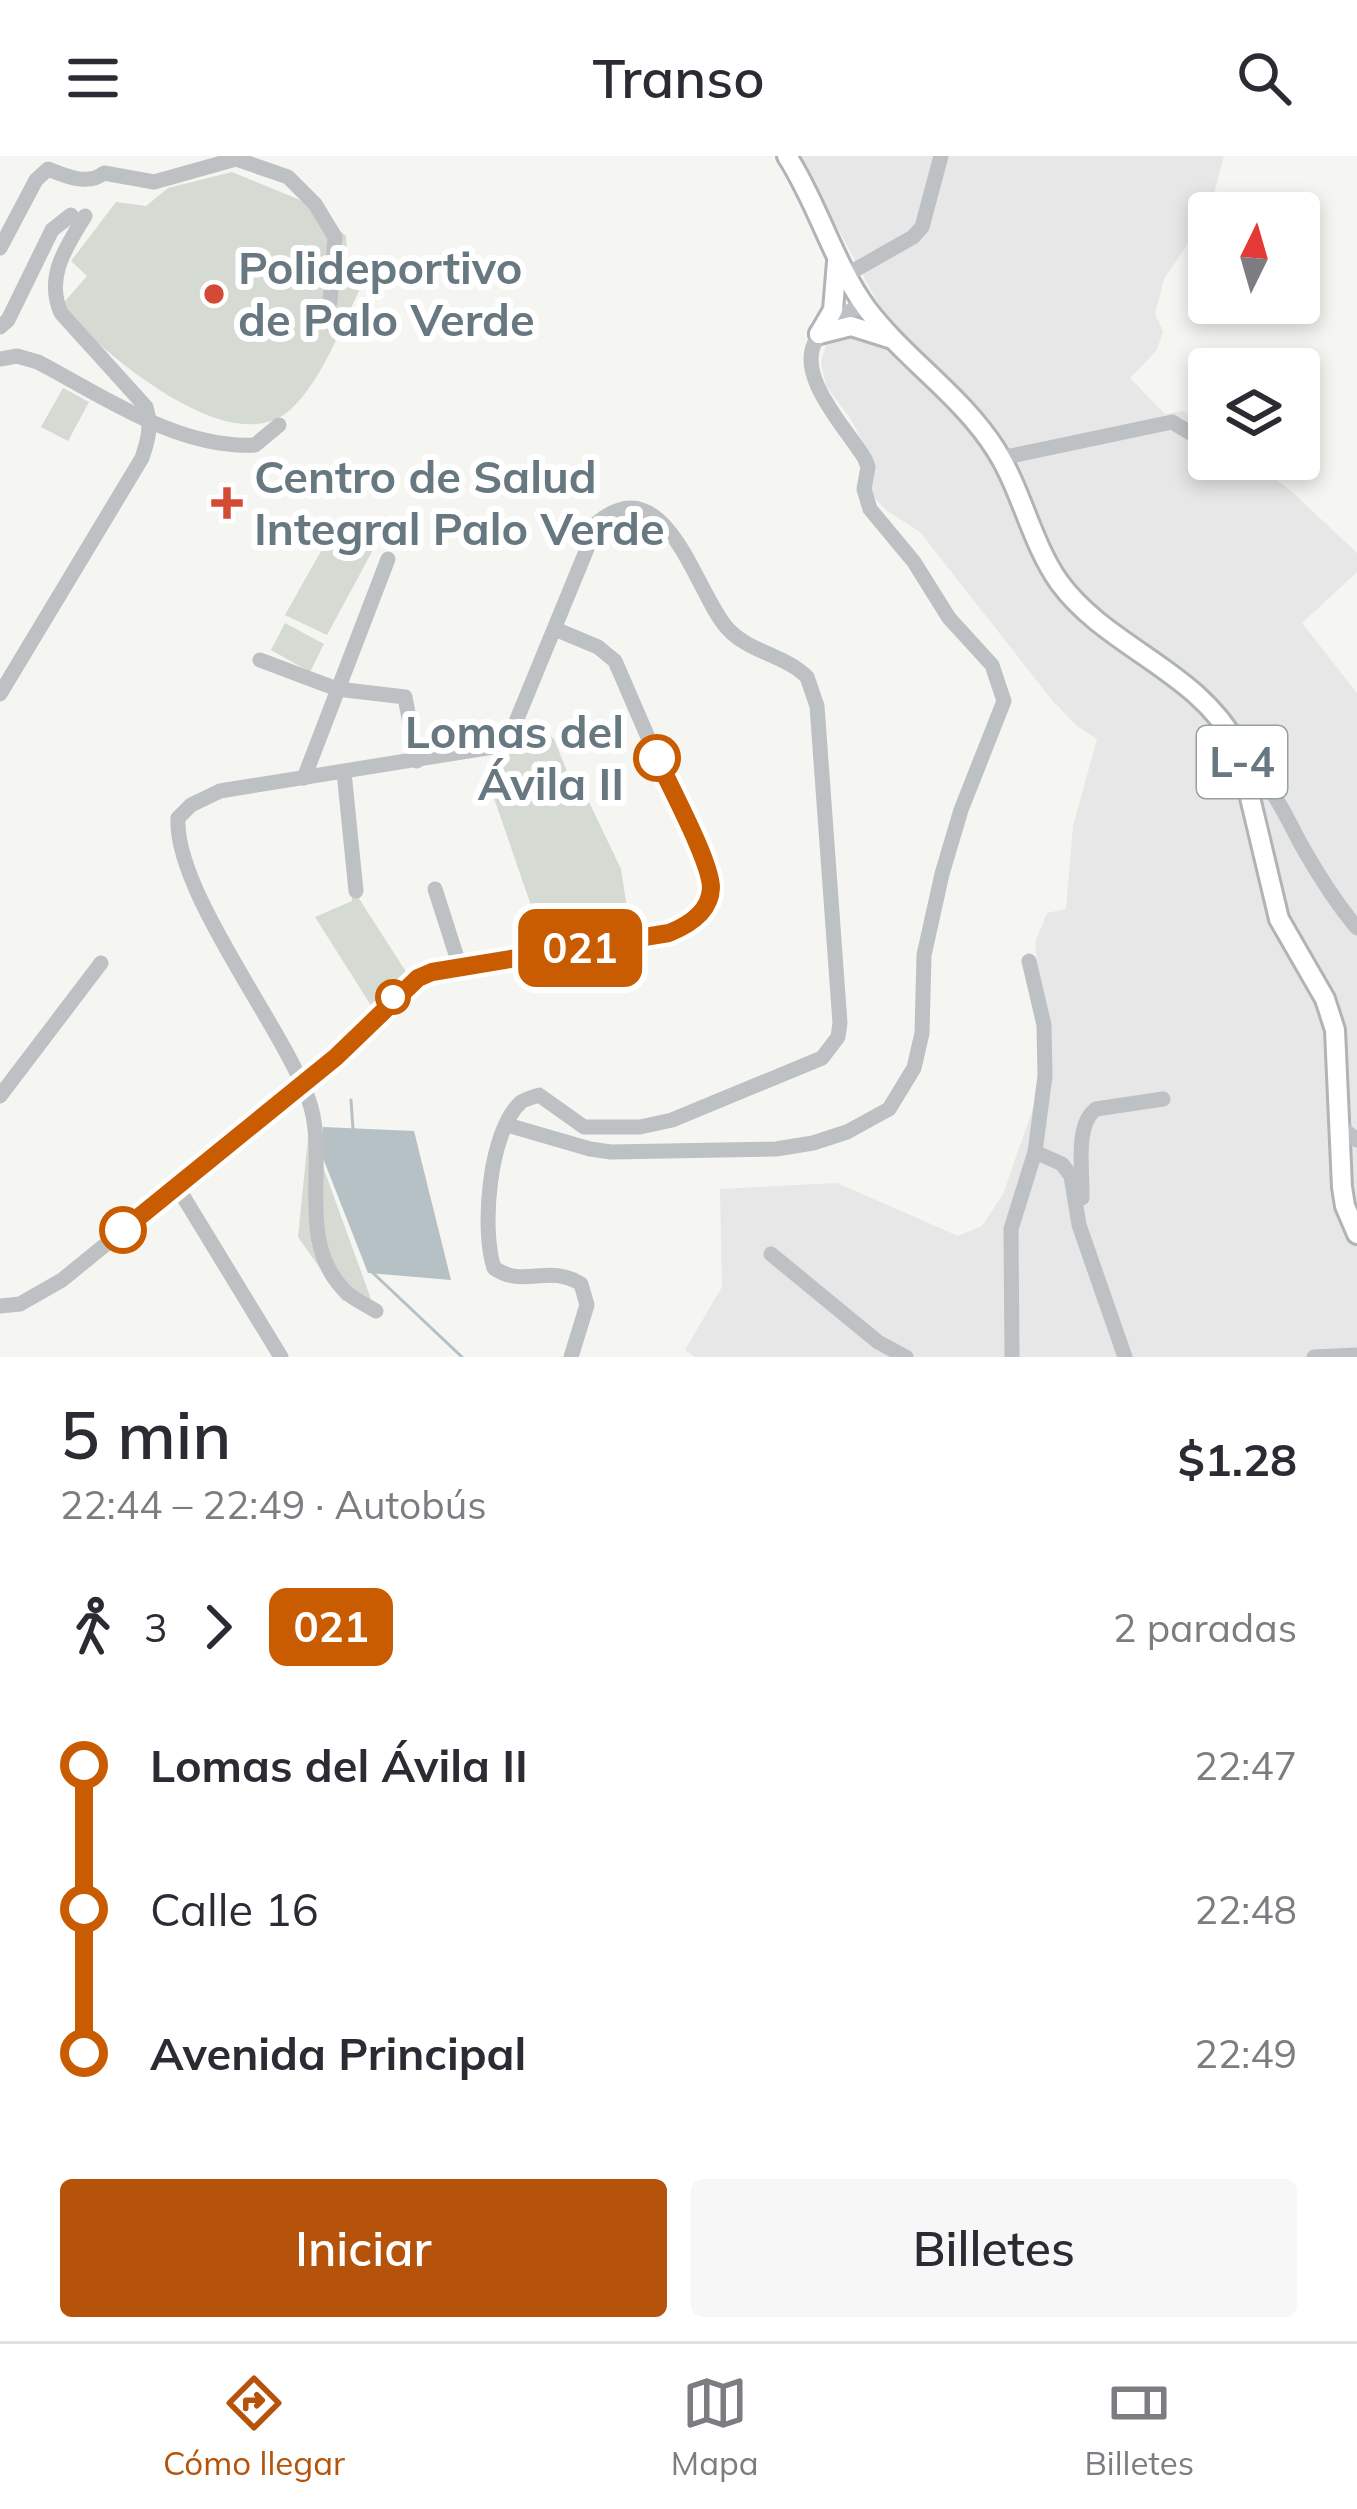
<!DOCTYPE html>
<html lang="es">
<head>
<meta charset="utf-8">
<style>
	:root { --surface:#fff; --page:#f7f7f7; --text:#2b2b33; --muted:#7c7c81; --line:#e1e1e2; --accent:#b45309 }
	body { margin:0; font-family:Mulish,sans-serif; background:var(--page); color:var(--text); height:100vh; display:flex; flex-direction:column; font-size:45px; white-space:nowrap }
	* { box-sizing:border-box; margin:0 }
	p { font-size:39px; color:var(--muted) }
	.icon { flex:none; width:66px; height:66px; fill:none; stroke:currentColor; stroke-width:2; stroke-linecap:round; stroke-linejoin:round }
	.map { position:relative; height:1201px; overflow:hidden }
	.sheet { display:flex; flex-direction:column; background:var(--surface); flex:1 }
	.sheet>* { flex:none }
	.badge { padding:0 24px; border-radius:18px; font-size:42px; line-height:78px }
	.needle { width:78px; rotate:5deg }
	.buttons { position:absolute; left:1188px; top:36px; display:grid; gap:24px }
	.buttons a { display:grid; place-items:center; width:132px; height:132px; border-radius:12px; background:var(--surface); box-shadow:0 6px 18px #0003; font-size:60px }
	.map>.badge { position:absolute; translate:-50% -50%; box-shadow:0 0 0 6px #fff }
	.legs { display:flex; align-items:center; gap:18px; height:132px; padding:0 60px; font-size:39px }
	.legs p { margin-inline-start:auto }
	.summary { display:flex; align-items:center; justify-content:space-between; height:204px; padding:0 60px }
	h1 { font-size:66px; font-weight:600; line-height:90px }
	.primary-button { display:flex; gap:24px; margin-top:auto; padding:24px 60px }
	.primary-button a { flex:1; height:138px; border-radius:12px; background:var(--accent); color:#fff; font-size:48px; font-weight:600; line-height:138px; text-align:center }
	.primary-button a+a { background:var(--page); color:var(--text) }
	ul { padding:0 60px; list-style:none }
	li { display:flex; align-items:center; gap:42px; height:144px; font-size:45px }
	li i { display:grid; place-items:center; width:18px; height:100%; margin:0 15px; background:currentColor }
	li i::after { content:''; width:30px; height:30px; margin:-15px; border:9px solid; border-radius:50%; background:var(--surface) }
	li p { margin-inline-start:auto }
	li:first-child i { background:linear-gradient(#0000 50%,currentColor 0) }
	li:last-child i { background:linear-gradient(currentColor 50%,#0000 0) }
	header { display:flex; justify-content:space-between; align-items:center; height:156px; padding:0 60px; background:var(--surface); font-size:54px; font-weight:600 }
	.tab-bar { display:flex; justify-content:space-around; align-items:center; height:168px; border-top:3px solid var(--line); background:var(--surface); font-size:33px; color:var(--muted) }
	.tab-bar a { display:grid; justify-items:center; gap:6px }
	.tab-bar .selected { color:var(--accent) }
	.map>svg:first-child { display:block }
</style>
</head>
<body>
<header><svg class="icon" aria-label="menu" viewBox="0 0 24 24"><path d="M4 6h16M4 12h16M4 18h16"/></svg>Transo<svg class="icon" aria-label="search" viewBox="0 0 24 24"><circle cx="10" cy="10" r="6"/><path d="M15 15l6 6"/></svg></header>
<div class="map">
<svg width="1357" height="1201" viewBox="0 0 1357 1201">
	<rect width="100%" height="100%" fill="#f5f5f2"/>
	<!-- built -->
	<path fill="#e6e7e6" d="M799,0H1224L1209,56L1164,123L1155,158L1163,175L1157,194L1130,222L1165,258L1184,255L1209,273V303H1248L1291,335L1357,397V416L1302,467L1357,537V1201H695L685,1194L722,1131L720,1033L837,1027L958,1080L982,1070L1003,1038L1037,941L1043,866L1035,787L1047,757L1066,753L1073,670L1097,583L1077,570L1052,544L920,376L886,354L872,339L864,289L851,263L826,230L821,207L827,185L835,177L879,149Z"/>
	<!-- green -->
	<g fill="#d5dad2">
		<path d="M232,16L300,44L346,80L347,101L364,125C344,164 322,226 290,254C229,308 101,194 60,151L87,120L71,105L116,46L146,50L168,32Z"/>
		<path d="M63,232L89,246L68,285L41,271Z"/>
		<path d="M334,372L374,392L327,479L285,459Z"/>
		<path d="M285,467L324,488L310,516L271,494Z"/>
		<path d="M534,565L554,583L570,623H578L621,713L630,772L545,790L485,616L522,588Z"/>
		<path d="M352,741H358L408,819L372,851L315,761L352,745Z"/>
		<path d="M309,972L371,1143L343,1145L298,1081Z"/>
	</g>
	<!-- water -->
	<path fill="#b5c1c4" d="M323,971L414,975L451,1124L368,1117L321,997Z"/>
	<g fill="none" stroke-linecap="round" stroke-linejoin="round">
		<!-- stream -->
		<g stroke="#b5c1c4" stroke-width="3">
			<path d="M351,944L353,973"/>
			<path d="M372,1116L462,1201"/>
		</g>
		<!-- major casing -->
		<g stroke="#aeb4b7" stroke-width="24">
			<g id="major">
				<path d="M787,0C818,48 833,106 867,153C906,204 962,240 996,294C1022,335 1031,386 1059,426C1107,492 1198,514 1238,591L1279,763L1325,843L1335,874L1342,1031L1345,1050L1357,1078"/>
				<path d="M819,178L833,154L837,106"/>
				<path d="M819,178L851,170L889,182"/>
			</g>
		</g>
		<!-- minor -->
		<g stroke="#bdc1c4" stroke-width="15">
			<path d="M0,92L36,24L48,13C65,20 88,30 104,17L154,26L236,3L288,21L315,48L335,81L330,146"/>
			<path d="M846,119L913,81L922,71L941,0"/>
			<path d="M0,171L8,164L52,74L71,59"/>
			<path d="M0,203L17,200L38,206C103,240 178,293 255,289L279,269"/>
			<path d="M1001,302L1172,266L1209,288"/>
			<path d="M1231,303L1248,315"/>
			<path d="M260,504L337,533L405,541L417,605"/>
			<path d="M0,538L142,302C148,284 152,270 146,251L61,157C45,121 66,91 85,60"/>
			<path d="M1242,609C1275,627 1285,661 1303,692C1319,720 1336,747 1357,772"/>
			<path d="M344,616L356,735"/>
			<path d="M304,622L388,403"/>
			<path d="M435,733L460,811"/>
			<path d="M0,940L101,807"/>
			<path d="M507,969L590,993L611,996L776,993L813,987L847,976L889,953L914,912L922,877L924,799L942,718L961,654L1004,545L992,509L949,462L914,406L870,353L864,333L868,311L865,303C847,273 793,218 817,183C826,168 849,156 863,147"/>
			<path d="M1340,971L1357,984"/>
			<path d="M1035,996L1062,1008L1071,1020L1079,1069L1125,1201"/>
			<path d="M178,1032L281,1201"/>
			<path d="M1082,1042C1083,1016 1074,969 1096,953L1163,943"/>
			<path d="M771,1098L878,1186L906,1201"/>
			<path d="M0,1150L20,1148L62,1124L336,901L418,822L669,777C694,767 708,754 711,727L615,505L598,491L555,473"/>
			<path d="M376,1155C366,1149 353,1143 345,1135C293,1083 331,1002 308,942C280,867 174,734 178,662L191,649L220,635L493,591L515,568L598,366C667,310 696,439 728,473C749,496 785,499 807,521L817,550L840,867L838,881L822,902L672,964L640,971H584L539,939C536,940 523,944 521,946C489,975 481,1073 494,1112C524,1133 548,1107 581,1128L587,1149L571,1201"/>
			<path d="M1012,1201L1011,1073L1035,996L1045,920L1044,869L1029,805"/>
			<path d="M1314,1201L1357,1199"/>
		</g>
		<!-- major -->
		<use href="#major" stroke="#fff" stroke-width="18"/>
	</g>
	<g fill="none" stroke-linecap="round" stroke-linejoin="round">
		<!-- line-1 casing -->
		<g stroke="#fff" stroke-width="27">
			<path id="line-1" d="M123,1074L336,901L418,822L432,816L669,777C689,769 710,756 711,732C711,706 669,629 657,602"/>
		</g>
		<!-- line-1 -->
		<use href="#line-1" stroke="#c95b00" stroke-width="18"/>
	</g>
	<!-- markers -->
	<g fill="#d34b34" stroke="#fff" stroke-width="4.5">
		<circle cx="214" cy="138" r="12"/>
		<path d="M221 329h12v12h12v12h-12v12h-12v-12h-12v-12h12z"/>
	</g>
	<g fill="#fff" stroke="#c95b00" stroke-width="6">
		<circle cx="657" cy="602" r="21"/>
		<circle cx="393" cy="841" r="15"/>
		<circle cx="123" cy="1074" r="21"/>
	</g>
	<g text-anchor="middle" stroke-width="12" stroke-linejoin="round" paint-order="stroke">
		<!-- shield labels -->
		<rect fill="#fff" stroke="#95a0a7" stroke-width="3" x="1197" y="570" width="90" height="72" rx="9"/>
		<g font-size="42" font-weight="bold" fill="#677881">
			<text x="1242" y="621">L-4</text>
		</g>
		<!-- poi labels -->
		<g font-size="45" font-weight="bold" fill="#677881" stroke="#fff" text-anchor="start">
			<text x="238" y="128">Polideportivo<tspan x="238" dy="52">de Palo Verde</tspan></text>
			<text x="254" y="337">Centro de Salud<tspan x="254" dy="52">Integral Palo Verde</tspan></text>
		</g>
		<!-- stop labels -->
		<g font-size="45" font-weight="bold" fill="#677881" stroke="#fff" text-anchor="end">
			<text x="624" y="592">Lomas del<tspan x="624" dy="52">Ávila II</tspan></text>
		</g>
	</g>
</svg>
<div class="buttons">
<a><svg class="needle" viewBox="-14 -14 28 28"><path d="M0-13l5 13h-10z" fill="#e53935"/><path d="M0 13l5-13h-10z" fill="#7c7c81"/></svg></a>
<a><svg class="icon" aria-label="layers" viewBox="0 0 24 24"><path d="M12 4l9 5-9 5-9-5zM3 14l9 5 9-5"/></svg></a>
</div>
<b class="badge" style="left:580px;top:792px;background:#c95b00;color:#fff">021</b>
</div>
<section class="sheet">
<div class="summary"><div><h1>5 min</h1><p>22:44 – 22:49 · Autobús</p></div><b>$1.28</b></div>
<div class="legs"><svg class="icon" aria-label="walk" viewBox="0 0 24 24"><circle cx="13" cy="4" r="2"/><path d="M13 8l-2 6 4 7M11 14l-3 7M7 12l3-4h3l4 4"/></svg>3<svg class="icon" aria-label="forward" viewBox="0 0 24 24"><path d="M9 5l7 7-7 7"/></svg><b class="badge" style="background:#c95b00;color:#fff">021</b><p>2 paradas</p></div>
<ul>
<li><i style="color:#c95b00"></i><b>Lomas del Ávila II</b><p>22:47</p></li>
<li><i style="color:#c95b00"></i><span>Calle 16</span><p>22:48</p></li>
<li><i style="color:#c95b00"></i><b>Avenida Principal</b><p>22:49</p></li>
</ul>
<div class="primary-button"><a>Iniciar</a><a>Billetes</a></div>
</section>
<nav class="tab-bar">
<a class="selected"><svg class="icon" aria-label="directions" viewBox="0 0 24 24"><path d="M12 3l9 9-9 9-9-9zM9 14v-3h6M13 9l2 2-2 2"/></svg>Cómo llegar</a>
<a><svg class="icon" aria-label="map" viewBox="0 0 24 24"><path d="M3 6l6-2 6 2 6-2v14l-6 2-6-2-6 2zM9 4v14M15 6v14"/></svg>Mapa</a>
<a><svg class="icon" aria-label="tickets" viewBox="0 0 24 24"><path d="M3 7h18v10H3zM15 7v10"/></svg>Billetes</a>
</nav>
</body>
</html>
